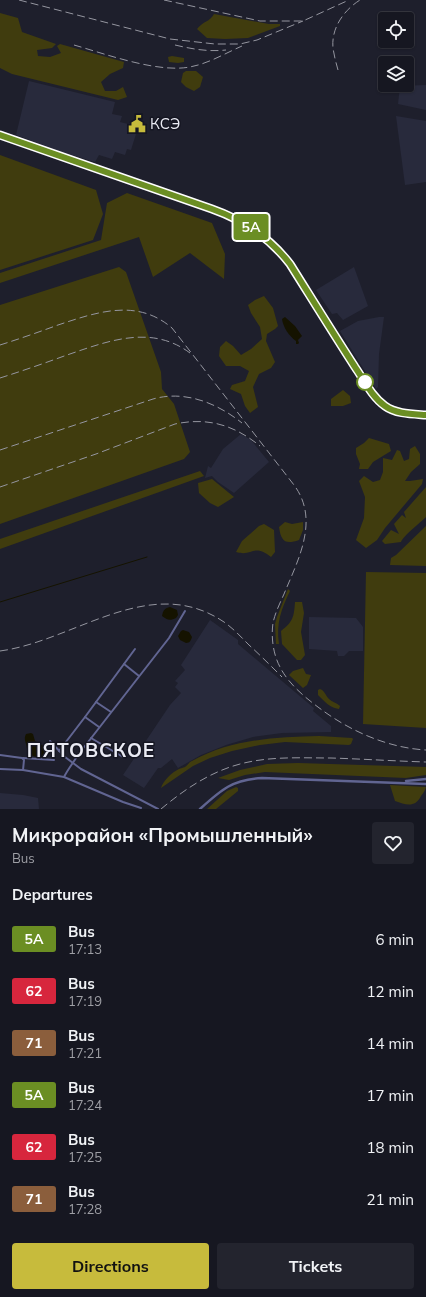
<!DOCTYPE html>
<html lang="en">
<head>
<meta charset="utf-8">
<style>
	:root { --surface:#161721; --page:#23242e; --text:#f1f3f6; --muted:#9e9fa5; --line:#35363f; --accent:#c7bb3c }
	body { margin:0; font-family:Mulish,sans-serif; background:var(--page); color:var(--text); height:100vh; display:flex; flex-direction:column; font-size:15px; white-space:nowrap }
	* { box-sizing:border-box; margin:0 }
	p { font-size:13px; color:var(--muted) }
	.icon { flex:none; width:22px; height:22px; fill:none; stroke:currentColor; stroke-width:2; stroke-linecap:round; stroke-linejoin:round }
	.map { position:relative; height:809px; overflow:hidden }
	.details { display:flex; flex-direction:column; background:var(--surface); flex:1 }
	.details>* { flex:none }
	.badge { padding:0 8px; border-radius:3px; font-size:14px; line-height:26px }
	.fabs { position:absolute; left:378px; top:12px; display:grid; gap:8px }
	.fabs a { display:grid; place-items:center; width:36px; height:36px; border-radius:4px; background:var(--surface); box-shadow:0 1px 3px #0004,0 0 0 1px var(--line); font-size:20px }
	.map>.badge { position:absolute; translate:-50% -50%; box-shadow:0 0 0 2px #fff }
	h2 { padding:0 12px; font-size:15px; line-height:36px }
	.round { display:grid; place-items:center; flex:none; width:42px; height:42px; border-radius:4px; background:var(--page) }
	.overview { display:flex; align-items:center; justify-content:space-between; height:68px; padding:0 12px }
	h1 { font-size:19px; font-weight:700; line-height:30px }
	.primary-button { display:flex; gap:8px; margin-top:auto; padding:8px 12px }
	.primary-button a { flex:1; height:46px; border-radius:4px; background:var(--accent); color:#111; font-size:16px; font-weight:700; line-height:46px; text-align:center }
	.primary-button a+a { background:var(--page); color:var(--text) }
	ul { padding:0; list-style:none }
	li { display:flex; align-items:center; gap:12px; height:52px; padding:0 12px }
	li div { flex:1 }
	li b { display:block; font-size:15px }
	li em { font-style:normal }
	li .badge { min-width:44px; font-weight:700; text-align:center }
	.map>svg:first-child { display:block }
</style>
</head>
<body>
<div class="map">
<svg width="426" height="809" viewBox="0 0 426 809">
	<rect width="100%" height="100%" fill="#1e1f2c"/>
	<!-- built -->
	<g fill="#282a3c">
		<path d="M29,81L115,102L112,114L122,116L120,122L128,124L135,120L140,121L131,150L127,149L125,155L115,152L112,159L99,155L95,162L62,152L16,135Z"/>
		<path d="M426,85V110L398,104L400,86Z"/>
		<path d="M396,116L426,121V182L405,185Z"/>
		<path d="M354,267L368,306L343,320L337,313L332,314L316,290Z"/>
		<path d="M379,317H384L379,354L378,387L376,389L340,331L358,321Z"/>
		<path d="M241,434L251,440L269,462L234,493L218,482L212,476L205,478L208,466L211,468L223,449Z"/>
		<path d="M309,617L356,618L363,627V651H349L344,656H338L337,651L309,649Z"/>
		<path d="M210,620L238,640V644L314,708L313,711L331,726V732L282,733L253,737L226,745L201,755L178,768L172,759L161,768H158L144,788L123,775L170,705L181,693L175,687L178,683L175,681L185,670L181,665Z"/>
		<path d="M0,793L23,795L38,798L39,809H0Z"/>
	</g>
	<!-- green -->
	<g fill="#403c0e">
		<path d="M0,13L18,18L22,32L56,44L52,48L37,50L38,56L50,57L61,53L57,46L60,44L124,62L123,68L110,74L101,82L105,91H116L123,87L127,97L118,100L12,74L0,68Z"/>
		<path d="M214,14L269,24H280V26L248,38L225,39L207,38L197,29C203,21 210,22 214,14Z"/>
		<path d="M172,56L184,58V62L178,63L169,62L168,57Z"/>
		<path d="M186,71H196L203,77L200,87L194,91L186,87L181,82L183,73Z"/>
		<path d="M0,155L96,190L103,214L93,240L0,270Z"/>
		<path d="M127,193L212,223L225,254L224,279L190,253L153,277L139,237L0,283V273L101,240L107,203Z"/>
		<path d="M119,267L126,272L161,372L162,389L174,404L190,452L184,459L0,524V305Z"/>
		<path d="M264,296L273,308L278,326L275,329L267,334L266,341L275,362L271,368L259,374L253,387L258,407L250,413L245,406L241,394L230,389L232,385L245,381L249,371L240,366H226L219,356L220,347L226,341L233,346L241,355L251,349L262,339L260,327L251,313L248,305L255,300Z"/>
		<path d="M343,390L350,396L351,403L343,406H331V399Z"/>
		<path d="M369,438L389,444L391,451L373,462L368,469H359L360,464L356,454V448L364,443Z"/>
		<path d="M415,446L420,454V464L411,472L405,481H410L423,479L422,484L385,528L377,540L366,548L356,540L364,518L365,497L359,481L364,476L373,482L380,480L383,472V458L392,460L397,450L400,451L404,461L409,459L410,449Z"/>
		<path d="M200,471L204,476L0,549V539Z"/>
		<path d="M212,479L234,497L218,507L210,503L199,493L198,483Z"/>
		<path d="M426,487V517C420,523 403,536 401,542L385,544L382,541L391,530L399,534L394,524L402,515L406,518L404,512Z"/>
		<path d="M285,522L292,524L303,522V530L299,540C285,545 281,541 279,527Z"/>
		<path d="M264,524L274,530L275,552L271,557C253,543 253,557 236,552L242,541L259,526Z"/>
		<path d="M426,526V566L390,565L391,558L396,555Z"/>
		<path d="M366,572L426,573V728L363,724Z"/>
		<path d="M288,589L290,591C281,610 276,623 279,644H276L275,624L277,617Z"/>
		<path d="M295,602H302L304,613L301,632L305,655L301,660H297L282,644L281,631C293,622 294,617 295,602Z"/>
		<path d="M303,668L306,674L311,675L307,685L303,688L289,675L293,671Z"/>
		<path d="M320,689C325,691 325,695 329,699C332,702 337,703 340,706L339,709C330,708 324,701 318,695V690Z"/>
		<path d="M319,736L352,738L353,739L351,744L349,745L285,742L260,745L232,751L210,758L193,766L161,788C163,781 172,772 179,769C181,768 183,768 185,767C188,765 189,762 192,761C231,739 276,737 319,736Z"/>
		<path d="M298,763L426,767V775L406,778L265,772L245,775L229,780L218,778L240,770L267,764Z"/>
		<path d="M390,785L426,787C425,791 423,793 421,796C415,808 406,805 395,801Z"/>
		<path d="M236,787L238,788V791L216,809H207L227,791Z"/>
	</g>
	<!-- water -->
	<g fill="#151300">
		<path d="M285,317L295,326L302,336L298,340L299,343L298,344H296V341C289,336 283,327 282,319Z"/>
		<path d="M170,607L177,610L178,615L176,618C170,621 167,620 162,616C163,610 165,608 170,607Z"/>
		<path d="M183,630L189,632L192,637C191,640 190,643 186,643L180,640L178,636L181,631Z"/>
		<path d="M31,733L33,734L35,741L50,750L51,752L47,757C35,758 28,757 26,744C25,740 24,738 26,734Z"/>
	</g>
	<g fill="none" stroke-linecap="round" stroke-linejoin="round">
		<!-- stream -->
		<path stroke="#151300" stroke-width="1" d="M0,602L147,557"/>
		<!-- minor -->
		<g stroke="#616592" stroke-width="2">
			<path d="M124,664L139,676"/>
			<path d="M96,702L111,712"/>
			<path d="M85,717L99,727"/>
			<path d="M91,738L123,757"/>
			<path d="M50,741L65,757L81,769L158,809"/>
			<path d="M59,751L85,717L135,649"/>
			<path d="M0,755L22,758L24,760L23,770"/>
			<path d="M23,758L54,760"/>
			<path d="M0,769L23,770L64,777L123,802L141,808"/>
			<path d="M64,777C68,769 73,763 78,755L169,638L185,611"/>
		</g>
		<!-- tertiary -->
		<g stroke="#616592" stroke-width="2.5">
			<path d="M0,135L212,209C243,220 270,238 290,265C311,298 332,332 354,365C363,378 371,396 385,406C397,414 412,414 426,415"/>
			<path d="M406,781L426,779"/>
			<path d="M200,809C222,789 232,780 262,778L426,784"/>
		</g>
		<!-- rail -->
		<g stroke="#9596a0" stroke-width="1" stroke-dasharray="8 4" stroke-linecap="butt">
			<path d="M19,0L170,39L215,44H240L257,40L303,21"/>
			<path d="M164,0L260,21H303L349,0"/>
			<path d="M74,45C106,54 162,75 194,66C209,63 228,52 242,46"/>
			<path d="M175,45C192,49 208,52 226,50"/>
			<path d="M338,70C336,63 334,55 333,48C331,28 344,10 360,0"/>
			<path d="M0,345C19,339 39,332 58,325C97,312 137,298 172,328L294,485C320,520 298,560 284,594C280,603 275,613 273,623C271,637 273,654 280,667C289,685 307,699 322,710C352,732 389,748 426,750"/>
			<path d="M0,378C22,371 45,363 67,355C108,341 151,324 190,353"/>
			<path d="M0,450L153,399C185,390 217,403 242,423"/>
			<path d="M0,487L96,454L175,424C208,417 234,425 260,446"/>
			<path d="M0,651C75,641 150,572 224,622C234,629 241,637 249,645C260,655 271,666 282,677"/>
			<path d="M161,809C185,789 210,772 240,764C270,756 301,758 331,758C363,759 394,761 426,762"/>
		</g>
	</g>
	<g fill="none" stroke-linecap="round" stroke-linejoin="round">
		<!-- line casing -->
		<g stroke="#fff" stroke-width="9">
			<path id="line" d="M0,135L212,209C243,220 270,238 290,264C312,299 333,333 355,367C364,380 372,397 385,406C396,414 412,414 426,415"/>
		</g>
		<!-- line -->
		<use href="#line" stroke="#6b8e23" stroke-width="6"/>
	</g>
	<!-- icons -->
	<defs>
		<g id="civic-bare" transform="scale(1.38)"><path d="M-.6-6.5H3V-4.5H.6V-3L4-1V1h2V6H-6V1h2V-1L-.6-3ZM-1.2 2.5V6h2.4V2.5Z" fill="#c7bb3c" stroke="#151622" stroke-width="2.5" paint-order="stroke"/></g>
	</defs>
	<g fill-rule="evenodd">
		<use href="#civic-bare" x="137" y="124"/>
	</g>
	<!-- markers -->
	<circle fill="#fff" stroke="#6b8e23" stroke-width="2" cx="365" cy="382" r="8"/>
	<g text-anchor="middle" stroke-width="3" stroke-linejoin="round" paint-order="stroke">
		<!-- poi labels -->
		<g font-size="15" fill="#eaebf4" stroke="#151622" text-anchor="start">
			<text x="150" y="129">КСЭ</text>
		</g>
		<!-- district labels -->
		<g font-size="19" font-weight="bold" letter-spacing="1" fill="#eaebf4" stroke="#151622">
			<text x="91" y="757">ПЯТОВСКОЕ</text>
		</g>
	</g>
</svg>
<div class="fabs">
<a><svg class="icon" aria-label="locate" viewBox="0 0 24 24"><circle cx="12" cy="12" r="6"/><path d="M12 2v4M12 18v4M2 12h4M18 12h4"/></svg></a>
<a><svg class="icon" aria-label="layers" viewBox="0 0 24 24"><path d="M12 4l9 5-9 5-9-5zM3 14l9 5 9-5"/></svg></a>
</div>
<b class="badge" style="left:251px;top:227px;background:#6b8e23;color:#fff">5А</b>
</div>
<section class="details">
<div class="overview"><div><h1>Микрорайон «Промышленный»</h1><p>Bus</p></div><a class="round"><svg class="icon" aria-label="heart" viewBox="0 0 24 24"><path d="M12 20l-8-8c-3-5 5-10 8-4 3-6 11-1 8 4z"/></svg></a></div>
<h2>Departures</h2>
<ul>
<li><span class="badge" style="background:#6b8e23;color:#fff">5А</span><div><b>Bus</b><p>17:13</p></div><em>6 min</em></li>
<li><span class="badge" style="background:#d7263d;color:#fff">62</span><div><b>Bus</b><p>17:19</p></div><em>12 min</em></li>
<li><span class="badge" style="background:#8b5e3c;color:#fff">71</span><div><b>Bus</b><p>17:21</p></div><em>14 min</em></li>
<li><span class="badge" style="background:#6b8e23;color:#fff">5А</span><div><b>Bus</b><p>17:24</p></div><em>17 min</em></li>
<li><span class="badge" style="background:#d7263d;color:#fff">62</span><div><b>Bus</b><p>17:25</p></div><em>18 min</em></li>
<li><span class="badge" style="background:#8b5e3c;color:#fff">71</span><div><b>Bus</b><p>17:28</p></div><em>21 min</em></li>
</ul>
<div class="primary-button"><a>Directions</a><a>Tickets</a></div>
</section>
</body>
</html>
